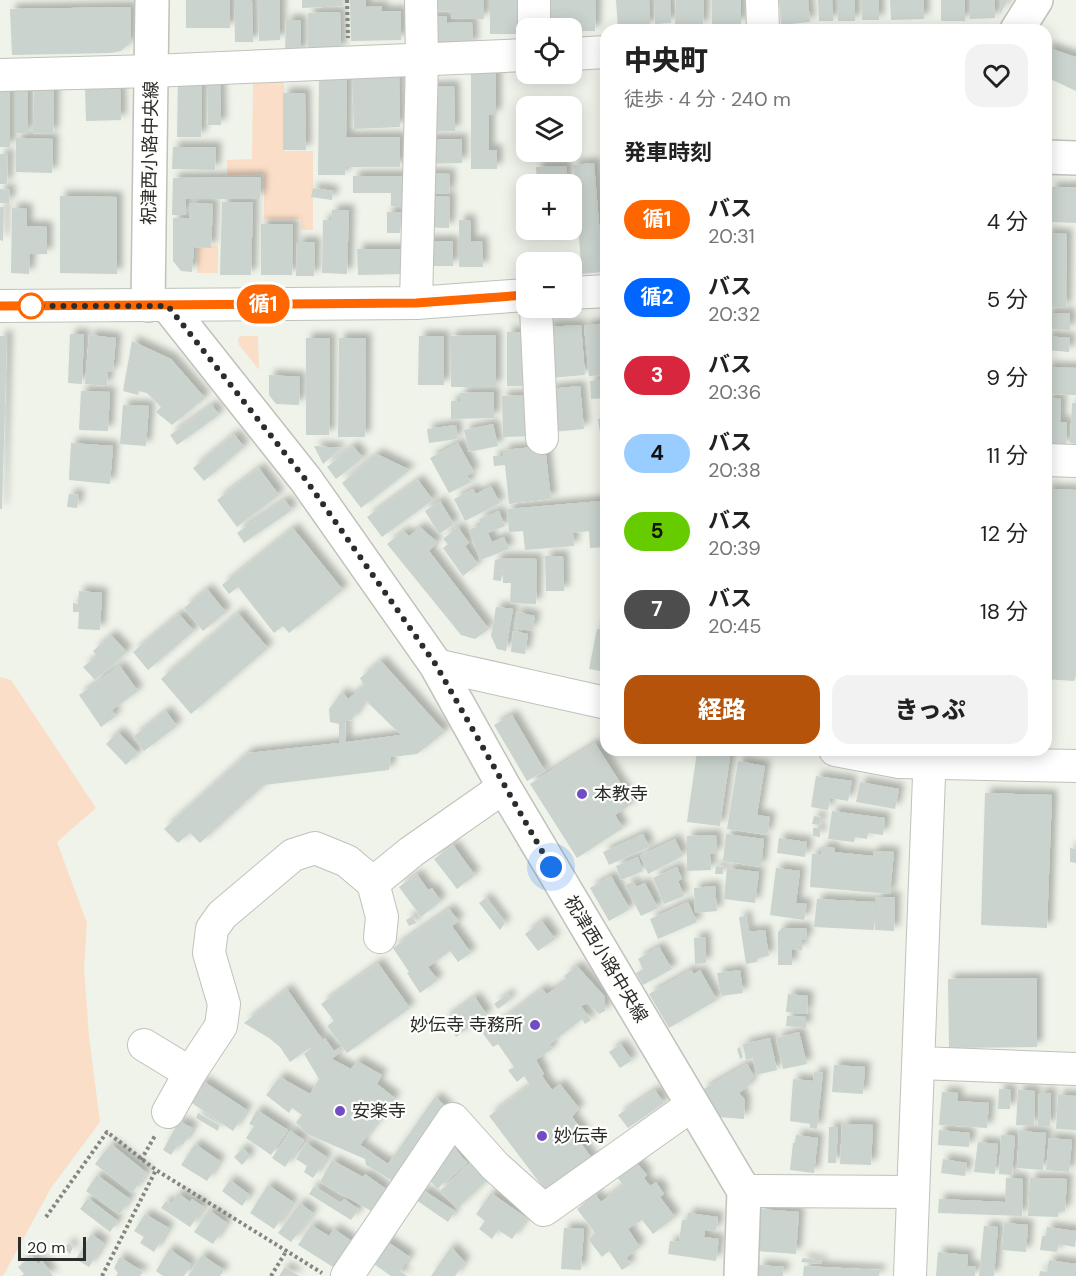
<!DOCTYPE html>
<html lang="ja">
<head>
<meta charset="utf-8">
<style>
	:root { --surface:#fff; --page:#f2f2f2; --text:#222; --muted:#767676; --accent:#b45309 }
	body { margin:0; font-family:"DM Sans","Noto Sans JP",sans-serif; background:var(--page); color:var(--text); height:100vh; display:flex; flex-direction:column; font-size:22px; white-space:nowrap }
	* { box-sizing:border-box; margin:0 }
	p { font-size:20px; color:var(--muted) }
	.icon { flex:none; width:33px; height:33px; fill:none; stroke:currentColor; stroke-width:2; stroke-linecap:round; stroke-linejoin:round }
	.map { position:relative; flex:1; overflow:hidden }
	.drawer { position:absolute; left:600px; top:24px; width:452px; height:732px; display:flex; flex-direction:column; background:var(--surface); border-radius:18px; box-shadow:0 3px 15px #0003 }
	.drawer>* { flex:none }
	.badge { padding:0 12px; border-radius:20px; font-size:21px; line-height:39px }
	.controls { position:absolute; left:516px; top:18px; display:grid; gap:12px }
	.controls a { display:grid; place-items:center; width:66px; height:66px; border-radius:12px; background:var(--surface); box-shadow:0 3px 15px #0003; font-size:30px }
	.scale { position:absolute; left:18px; bottom:15px; width:68px; box-sizing:border-box; padding-left:6px; border:3px solid #2b2d2a; border-top:0; font-size:16px; line-height:21px; white-space:nowrap; color:#2b2d2a; -webkit-text-stroke:4px #fefffd; paint-order:stroke }
	.you { position:absolute; width:30px; height:30px; margin:-15px; border:4px solid #fff; border-radius:50%; background:#1a73e8; box-shadow:0 0 0 9px #1a73e833 }
	.map>.badge { position:absolute; translate:-50% -50%; box-shadow:0 0 0 3px #fff }
	h2 { padding:0 24px; font-size:22px; line-height:54px }
	.round { display:grid; place-items:center; flex:none; width:63px; height:63px; border-radius:18px; background:var(--page) }
	.head { display:flex; align-items:center; justify-content:space-between; height:102px; padding:0 24px }
	h1 { font-size:28px; font-weight:800; line-height:45px }
	.cta { display:flex; gap:12px; margin-top:auto; padding:12px 24px }
	.cta a { flex:1; height:69px; border-radius:18px; background:var(--accent); color:#fff; font-size:24px; font-weight:800; line-height:69px; text-align:center }
	.cta a+a { background:var(--page); color:var(--text) }
	ul { padding:0; list-style:none }
	li { display:flex; align-items:center; gap:18px; height:78px; padding:0 24px }
	li div { flex:1 }
	li b { display:block; font-size:22px }
	li em { font-style:normal }
	li .badge { min-width:66px; font-weight:700; text-align:center }
	.map>svg:first-child { display:block }
</style>
</head>
<body>
<div class="map">
<svg width="1076" height="1276" viewBox="0 0 1076 1276">
	<defs>
		<filter id="shadow"><feDropShadow dx="5.5" dy="-5.5" stdDeviation="3" flood-color="#0004"/></filter>
	</defs>
	<rect width="100%" height="100%" fill="#eff3ea"/>
	<!-- green -->
	<g fill="#fbdec8">
		<path d="M253,78H284V151H313V230H301V219H264V174L227,175V160L252,159Z"/>
		<path d="M198,245L218,246V273H197Z"/>
		<path d="M241,336H258L259,370L239,345L238,338Z"/>
		<path d="M0,677L11,680L96,808L57,842L87,923L84,967L89,1036L100,1122L51,1188L3,1276H0Z"/>
	</g>
	<!-- building -->
	<g fill="#cad3cd" fill-rule="evenodd" filter="url(#shadow)">
		<rect x="186" y="0" width="44" height="28"/>
		<path d="M234,0H252L253,42H235Z"/>
		<path d="M258,0H280V40L259,41Z"/>
		<path d="M302,0H342L343,6L302,8Z"/>
		<path d="M350,0H366V7L382,6V11H401V40L351,41Z"/>
		<path d="M422,0H484V19H451V11L423,12Z"/>
		<rect x="490" y="0" width="30" height="34"/>
		<path d="M537,0H596L595,31H572V28H537Z"/>
		<path d="M616,0H649L650,26L618,28Z"/>
		<path d="M654,0H670L671,23L655,24Z"/>
		<path d="M676,0H704L703,26L675,25Z"/>
		<rect x="712" y="0" width="29" height="24"/>
		<path d="M779,0H808L810,22L781,25Z"/>
		<path d="M818,0H832L833,21H819Z"/>
		<rect x="838" y="0" width="17" height="21"/>
		<rect x="862" y="0" width="17" height="20"/>
		<path d="M890,0H924V19L891,20Z"/>
		<rect x="941" y="0" width="24" height="21"/>
		<path d="M970,0H995V18L970,19Z"/>
		<path d="M1000,0H1008L1000,14Z"/>
		<path d="M131,7V42L121,51L111,53L12,55L10,9Z"/>
		<path d="M340,12L341,50L308,51V13Z"/>
		<path d="M447,16V23L472,22L473,45L422,46L421,17Z"/>
		<path d="M286,20H301V53H285Z"/>
		<path d="M1046,47L1076,57V91L1046,77Z"/>
		<path d="M471,70H496V115H489V150H497V169H471Z"/>
		<path d="M319,75H347L346,137H400V167H346L345,175H318Z"/>
		<path d="M399,75L400,127L354,129L352,77Z"/>
		<path d="M178,79H202L201,137H177Z"/>
		<path d="M220,80L221,125H208L207,81Z"/>
		<path d="M120,85L121,120L86,121L85,87Z"/>
		<path d="M16,86H28V134L16,133Z"/>
		<path d="M34,86H54L53,134L33,133Z"/>
		<path d="M454,86L455,131L423,132L422,87Z"/>
		<rect x="0" y="89" width="10" height="58"/>
		<path d="M283,93H305L306,150H283Z"/>
		<path d="M16,138L53,139L52,173L16,172Z"/>
		<path d="M425,139H462V163L424,164Z"/>
		<path d="M173,147H216L215,170L172,169Z"/>
		<path d="M0,154H8L7,184H0Z"/>
		<path d="M594,163L603,272L582,274L573,165Z"/>
		<path d="M566,166L567,184H537L536,167Z"/>
		<path d="M419,173L450,174L449,194L418,192Z"/>
		<path d="M353,176H402V206H391V193H353Z"/>
		<path d="M261,177L260,199H186V215H172L173,178Z"/>
		<path d="M1051,187H1076V223L1051,222Z"/>
		<path d="M313,188L333,191L332,200L311,197Z"/>
		<path d="M0,189L10,190L9,203H0Z"/>
		<path d="M60,196L117,197V274L60,273Z"/>
		<path d="M419,196L450,197L449,228L419,227Z"/>
		<path d="M222,202H253L251,275H220Z"/>
		<path d="M189,203L213,204L211,248L194,247L192,272L181,271L173,261V218H189Z"/>
		<path d="M0,207H4L3,241L0,240Z"/>
		<path d="M12,208L27,209V226L47,227V254H30L29,274L11,273Z"/>
		<path d="M332,210H349L347,274L322,273L323,220H331Z"/>
		<path d="M387,212H401L400,233H387Z"/>
		<path d="M459,220H470L471,242L482,241L483,267H459Z"/>
		<path d="M261,224H293L292,275H261Z"/>
		<path d="M1046,233L1067,234L1066,308L1046,307Z"/>
		<rect x="421" y="241" width="32" height="25"/>
		<path d="M297,242H315L314,276H296Z"/>
		<path d="M357,249H403L404,274L358,275Z"/>
		<path d="M1046,313H1070V330L1046,329Z"/>
		<path d="M606,323V375L589,376L584,326Z"/>
		<path d="M581,325L585,375L550,378L546,327Z"/>
		<path d="M507,332H530L531,386H507Z"/>
		<path d="M70,334H84L82,384L68,383Z"/>
		<path d="M89,335L116,338L113,372H108L107,386L85,384Z"/>
		<path d="M496,335V387H451L450,336Z"/>
		<path d="M0,336H7L2,509H0Z"/>
		<path d="M419,336H444V385H418Z"/>
		<path d="M1046,336L1070,338L1069,352L1046,350Z"/>
		<path d="M306,338H330L329,435H306Z"/>
		<path d="M339,338H366L365,437H338Z"/>
		<path d="M132,341L171,359L205,398L172,425L156,412L161,407L147,393L139,391L138,395L123,391Z"/>
		<path d="M1046,367L1076,368V395L1046,394Z"/>
		<path d="M269,375L300,377L299,405L276,404L269,395Z"/>
		<path d="M606,379V398L591,399L590,381Z"/>
		<path d="M580,386L584,429L552,432L549,389Z"/>
		<path d="M81,391L110,392L108,431L79,430Z"/>
		<path d="M494,392V418L451,419V401H460V393Z"/>
		<path d="M535,395L536,436L503,437L502,396Z"/>
		<path d="M1046,398L1061,399L1060,422H1067L1066,446L1046,445Z"/>
		<path d="M1072,403H1076V444L1070,443Z"/>
		<path d="M123,405L149,406L146,446L120,444Z"/>
		<path d="M212,405L219,415L177,445L170,435Z"/>
		<path d="M606,418V445L602,446L598,419Z"/>
		<path d="M493,424L498,446L469,452L464,430Z"/>
		<path d="M456,425L457,439L429,443L427,429Z"/>
		<path d="M234,434L244,447L204,481L193,468Z"/>
		<path d="M71,443L113,446L110,484L69,480Z"/>
		<path d="M458,443L474,472L467,476L471,482L449,493L430,458Z"/>
		<path d="M314,446L341,448L323,464Z"/>
		<path d="M353,446L363,458L336,479L327,467Z"/>
		<path d="M545,446L551,499L509,504L505,465L494,466L493,456H504L503,450Z"/>
		<path d="M377,454L410,470L361,508L342,483Z"/>
		<path d="M259,468L279,495L237,527L217,500Z"/>
		<path d="M606,468V486H604L603,469Z"/>
		<path d="M418,480L433,500L382,537L367,517Z"/>
		<path d="M491,486L500,503L465,521L454,499L473,489L476,494Z"/>
		<path d="M1046,489L1076,490V675L1074,681L1046,679Z"/>
		<path d="M69,494L79,495L77,508L67,507Z"/>
		<path d="M285,500L292,510L244,543L237,533Z"/>
		<path d="M440,501L454,524L439,534L425,511Z"/>
		<path d="M601,501L604,547L590,548L589,531L573,533L574,546L525,550L523,531L509,532L507,509Z"/>
		<path d="M499,511L505,526L488,533L492,542L504,537L509,549L480,560L469,530L481,525L479,519Z"/>
		<path d="M420,527L437,542L429,551L489,629L475,639L461,635L387,544L404,531L409,536Z"/>
		<path d="M458,527L469,543L465,546L478,564L463,576L443,548L448,544L443,539Z"/>
		<path d="M293,528L343,590L289,633L283,626L274,633L238,587L229,594L222,585Z"/>
		<path d="M545,556H563L564,591H546Z"/>
		<path d="M503,558L537,559L536,604L510,603L511,583H503V564L501,581L493,580L495,560Z"/>
		<path d="M207,589L226,612L203,631L184,608Z"/>
		<path d="M79,591L102,593L100,630L78,629L79,612H73V603L78,604Z"/>
		<path d="M496,607L513,609L506,651L497,649L491,636Z"/>
		<path d="M517,612L535,616L532,631L514,628Z"/>
		<path d="M238,613L268,648L191,714L161,679Z"/>
		<path d="M179,614L194,631L148,670L133,652Z"/>
		<path d="M597,629L606,630V672L589,669Z"/>
		<path d="M513,631L528,634L525,654L511,652Z"/>
		<path d="M111,635L127,652L95,680L83,667L97,656L93,651Z"/>
		<path d="M381,661L445,732L417,754L391,757L389,770L264,785L200,843L190,833L178,843L164,829L248,753L339,743V724L330,722L329,709L342,692L348,699L364,686L360,678ZM365,700L401,735L346,742L345,721L352,720Z"/>
		<path d="M120,666L138,691L112,710L116,716L101,727L79,695Z"/>
		<path d="M166,711L177,726L144,751L133,737Z"/>
		<path d="M512,715L545,771L527,781L494,725Z"/>
		<path d="M118,732L138,753L126,765L106,744Z"/>
		<path d="M595,743L633,803L615,815L623,828L577,858L530,784Z"/>
		<path d="M697,752L730,757L720,826L687,822Z"/>
		<path d="M738,761L765,766L757,815L770,817L767,835L727,829Z"/>
		<path d="M816,776L852,781L848,801L830,798L828,810L811,807Z"/>
		<path d="M860,782L899,789L895,809L856,802Z"/>
		<path d="M985,793L1052,795L1047,928L981,925Z"/>
		<path d="M832,811L885,818L883,835L868,833L867,839L855,837L854,842L828,839Z"/>
		<path d="M814,816L821,817L820,825L812,824Z"/>
		<path d="M813,828H820V837L813,836Z"/>
		<path d="M643,834L649,847L609,865L603,852Z"/>
		<path d="M726,834L764,839L761,867L723,861Z"/>
		<path d="M716,835L717,854H710L711,870L687,871V836Z"/>
		<path d="M779,838L807,842L805,857L777,853Z"/>
		<path d="M675,839L683,856L648,874L640,856Z"/>
		<path d="M453,845L475,875L457,889L434,859Z"/>
		<path d="M821,847L835,848L834,852L873,856V851L894,852L890,894L810,887L812,854H821Z"/>
		<path d="M1070,848L1076,849V863L1070,862Z"/>
		<path d="M638,857L643,871L621,880L616,866Z"/>
		<path d="M716,866L723,867V874H715Z"/>
		<path d="M677,867L682,879L678,881L684,896L664,904L653,878Z"/>
		<path d="M727,868L759,872L755,903L724,899Z"/>
		<path d="M776,868L800,871L796,903L807,904L804,920L770,915Z"/>
		<path d="M417,874L428,890L432,888L441,901L421,917L399,887Z"/>
		<path d="M611,876L630,909L609,921L590,888Z"/>
		<path d="M633,882L636,887L645,883L658,908L641,916L625,885Z"/>
		<path d="M715,886L717,911L695,913L694,888Z"/>
		<path d="M876,897H895L894,931L875,930Z"/>
		<path d="M486,898L505,923L500,930L479,903Z"/>
		<path d="M817,899L875,902L874,930L814,927Z"/>
		<path d="M688,902L697,922L658,939L650,919Z"/>
		<path d="M449,909L459,921L452,926L471,953L458,962L450,951L428,967L438,980L420,993L407,973L409,972L393,948Z"/>
		<path d="M413,916L416,923L409,926L406,920Z"/>
		<path d="M746,916L748,932L765,930L769,956L758,958L757,962L746,964L739,917Z"/>
		<path d="M542,921L555,939L538,951L525,934Z"/>
		<path d="M782,928H806L807,940H802V950L792,949V965H778V932Z"/>
		<path d="M705,937L706,963L695,964L694,938Z"/>
		<path d="M659,947L672,969L643,985L636,973L643,969L638,959Z"/>
		<path d="M378,963L410,1008L347,1053L327,1026L334,1021L321,1004Z"/>
		<path d="M577,966L605,997V1011L599,1014L588,1003L581,1006L591,1020L585,1024L582,1019L550,1044L552,1049L536,1060L544,1074L542,1076L552,1090L560,1084L579,1108L572,1117L585,1134L577,1138L594,1161L548,1194L489,1116L530,1085L524,1076L517,1082L508,1070L514,1067L498,1044L493,1047L481,1031L489,1024L494,1026L542,989L547,994L568,980L564,976Z"/>
		<path d="M691,970L694,974L700,970L717,1000L669,1028L649,994Z"/>
		<path d="M740,970L743,993L721,996L717,973Z"/>
		<path d="M1037,978V1047L949,1048L948,979Z"/>
		<path d="M287,989L322,1039L290,1062L280,1047L269,1038L244,1023Z"/>
		<path d="M508,994L511,999L498,1009L494,1004Z"/>
		<path d="M788,994L808,996L807,1014L786,1012Z"/>
		<path d="M475,997L487,1015L475,1024L478,1027L473,1031L469,1027L456,1037L444,1019Z"/>
		<path d="M787,1016L806,1017V1028L786,1026Z"/>
		<path d="M799,1032L807,1064L783,1069L776,1038Z"/>
		<path d="M325,1038L334,1051L341,1047L342,1050L332,1059L351,1069L357,1061L382,1075L377,1084L395,1098L360,1145L388,1164L435,1097L448,1108L398,1184L366,1165L365,1159L307,1134L296,1122L302,1115L292,1108L289,1113L266,1095L280,1077L310,1094L319,1079L304,1054Z"/>
		<path d="M770,1038L777,1070L756,1075L753,1058L746,1060L743,1044Z"/>
		<path d="M621,1044L632,1060L620,1068L609,1052Z"/>
		<path d="M740,1047L743,1057L740,1059L737,1049Z"/>
		<path d="M747,1064L754,1076L749,1082L751,1084L739,1093L745,1100L744,1119L718,1117L702,1090Z"/>
		<path d="M834,1065L865,1067L863,1094L832,1092Z"/>
		<path d="M814,1072L823,1073L817,1129L810,1128V1124L790,1121L793,1079L813,1081Z"/>
		<path d="M203,1081L247,1110L233,1131L189,1101Z"/>
		<path d="M999,1089L1011,1090L1010,1109H998Z"/>
		<path d="M655,1090L664,1103L628,1128L618,1115Z"/>
		<path d="M1018,1090L1035,1091L1034,1126L1016,1125Z"/>
		<path d="M942,1092L958,1093L957,1101L989,1103L987,1128L939,1125Z"/>
		<path d="M1039,1093H1051L1050,1126H1038Z"/>
		<path d="M1058,1095L1076,1096V1130L1056,1129Z"/>
		<path d="M257,1110L288,1130L271,1155L246,1138L254,1126L249,1124Z"/>
		<path d="M198,1113L219,1125L218,1131L196,1118Z"/>
		<path d="M179,1121L193,1128L183,1145L179,1143L171,1155L163,1150Z"/>
		<path d="M842,1124L873,1125L871,1165L840,1164Z"/>
		<path d="M829,1127H838L836,1163H828Z"/>
		<path d="M939,1130L970,1133L969,1147L938,1145Z"/>
		<path d="M290,1131L304,1140L285,1167L272,1158Z"/>
		<path d="M1019,1131L1046,1133L1043,1170L1017,1168Z"/>
		<path d="M796,1135L818,1138L814,1173L790,1170L793,1143H795Z"/>
		<path d="M1001,1135L1015,1136L1012,1175L999,1174Z"/>
		<path d="M1049,1138L1072,1140L1069,1172L1046,1170Z"/>
		<path d="M978,1142L998,1144L995,1174L974,1172Z"/>
		<path d="M306,1143L327,1157L313,1178L304,1172L307,1166L296,1159Z"/>
		<path d="M111,1144L147,1173L132,1193L95,1164Z"/>
		<path d="M195,1144L220,1161L207,1181L181,1165Z"/>
		<path d="M453,1146L467,1163L437,1189L427,1177Z"/>
		<path d="M243,1148L250,1156L242,1165L234,1157Z"/>
		<path d="M943,1159L967,1163L965,1176L941,1173Z"/>
		<path d="M332,1160L363,1177L365,1174L386,1189L373,1212L320,1182Z"/>
		<path d="M636,1162L647,1175L644,1178L650,1186L656,1182L664,1194L660,1197L675,1217L653,1234L642,1220L628,1229L640,1247L626,1258L631,1264L622,1270L609,1251L602,1257L588,1239L595,1233L577,1209L595,1194L601,1202L623,1185L617,1177Z"/>
		<path d="M470,1163L486,1181L457,1209L440,1191Z"/>
		<path d="M97,1175L130,1199L119,1215L86,1191Z"/>
		<path d="M1006,1178L1023,1179L1022,1216L938,1213L939,1199L1005,1202Z"/>
		<path d="M1030,1178L1067,1179L1065,1211H1059L1058,1217L1028,1216Z"/>
		<path d="M230,1180L250,1195L242,1206L222,1191Z"/>
		<path d="M268,1185L293,1202L274,1229L250,1213Z"/>
		<path d="M314,1186L340,1203L344,1199L359,1209L351,1220L309,1194Z"/>
		<path d="M423,1190L455,1211L448,1222L416,1200Z"/>
		<path d="M178,1193L190,1202L192,1199L204,1207L190,1227L161,1208L166,1201L171,1204Z"/>
		<path d="M491,1193L527,1218L512,1239L498,1230L492,1239L479,1229L485,1221L476,1214Z"/>
		<path d="M88,1198L118,1221L110,1232L80,1209Z"/>
		<path d="M300,1203L313,1213L291,1242L278,1233Z"/>
		<path d="M760,1209L799,1212L796,1254L756,1251Z"/>
		<path d="M209,1210L227,1223L213,1244L194,1232Z"/>
		<path d="M688,1213L718,1217L716,1231L705,1230L704,1237L719,1239L716,1261L668,1254L670,1241L679,1242L682,1220H687Z"/>
		<path d="M145,1214L169,1228L154,1252L140,1243L144,1237L134,1231Z"/>
		<path d="M1004,1223L1028,1225L1026,1252L1002,1250Z"/>
		<path d="M311,1225L329,1236L334,1229L353,1242L336,1269L298,1245Z"/>
		<path d="M984,1226L998,1227L994,1276H979Z"/>
		<path d="M1047,1227L1076,1231L1075,1247L1059,1244L1057,1252L1040,1250L1042,1236H1046Z"/>
		<path d="M564,1228L584,1229L581,1270L561,1269Z"/>
		<path d="M91,1234L104,1243L89,1267L76,1259Z"/>
		<path d="M385,1240L410,1257L400,1271L407,1276H391L371,1262Z"/>
		<path d="M69,1243L73,1247L70,1254L64,1248Z"/>
		<path d="M451,1247L465,1262L455,1276H431Z"/>
		<path d="M169,1249L191,1264L184,1276H163L156,1271Z"/>
		<path d="M938,1252L968,1255L967,1266L976,1267L975,1276H936Z"/>
		<path d="M202,1255L224,1270L220,1276H188Z"/>
		<path d="M32,1256L38,1264L42,1260L53,1276H21L24,1274L18,1267Z"/>
		<path d="M120,1257L143,1272L140,1276H116L118,1273L114,1268Z"/>
		<path d="M803,1258L822,1261V1264L801,1262Z"/>
		<path d="M1049,1260L1076,1264V1276H1039L1040,1271L1047,1272Z"/>
		<path d="M759,1265L784,1267L783,1276H758Z"/>
		<path d="M804,1266L880,1270L879,1276H803Z"/>
		<path d="M285,1267L299,1276H279Z"/>
	</g>
	<g fill="none" stroke-linecap="round" stroke-linejoin="round">
		<!-- minor casing -->
		<g stroke="#bfc2ba" stroke-width="34">
			<g id="minor">
				<path d="M762,0L763,30"/>
				<path d="M534,28V0"/>
				<path d="M572,54L606,52"/>
				<path d="M0,75L152,71L526,55"/>
				<path d="M572,293L606,291"/>
				<path d="M416,303L422,60L421,0"/>
				<path d="M0,306L416,303L526,295"/>
				<path d="M536,308L542,438"/>
				<path d="M1046,460L1076,461"/>
				<path d="M436,665L606,703"/>
				<path d="M835,750L899,762L1076,766"/>
				<path d="M373,883L382,917L380,937"/>
				<path d="M144,1045L190,1073"/>
				<path d="M919,1063L1076,1069"/>
				<path d="M168,1112L190,1073L221,1026L224,1004L209,953L212,929L222,915L293,855L315,848L347,861L373,883L411,852L504,787"/>
				<path d="M744,1191L912,1192"/>
				<path d="M347,1276L453,1119L495,1166L544,1210L692,1105"/>
				<path d="M910,1276L930,750"/>
			</g>
		</g>
		<!-- major casing -->
		<g stroke="#bfc2ba" stroke-width="36">
			<g id="major">
				<path d="M1017,30L1036,0"/>
				<path d="M1046,157L1076,158"/>
				<path d="M148,305L152,0"/>
				<path d="M168,306L306,480L436,665L504,787L744,1191L741,1276"/>
			</g>
		</g>
		<!-- path -->
		<g stroke="#848781" stroke-width="4" stroke-dasharray="3 3" stroke-linecap="butt">
			<path d="M347,0L348,38"/>
			<path d="M141,1160L156,1134"/>
			<path d="M46,1217L107,1132L156,1170L322,1273"/>
			<path d="M102,1276L156,1170"/>
			<path d="M271,1276L287,1250"/>
		</g>
		<!-- minor -->
		<use href="#minor" stroke="#fff" stroke-width="32"/>
		<!-- major -->
		<use href="#major" stroke="#fff" stroke-width="33"/>
	</g>
	<g fill="none" stroke-linecap="round" stroke-linejoin="round">
		<!-- line casing -->
		<g stroke="#fff" stroke-width="14">
			<path id="line" d="M0,306L416,303L526,295"/>
		</g>
		<!-- line -->
		<use href="#line" stroke="#f60" stroke-width="9"/>
		<!-- walk -->
		<path stroke="#2b2d2a" stroke-width="6" stroke-dasharray="0 10.8" d="M31,306H168L306,480L436,665L551,867"/>
	</g>
	<!-- markers -->
	<circle fill="#fff" stroke="#f60" stroke-width="3" cx="31" cy="306" r="12"/>
	<g fill="#714cc5" stroke="#fefffd" stroke-width="2">
		<circle cx="582" cy="794" r="6"/>
		<circle cx="535" cy="1025" r="6"/>
		<circle cx="340" cy="1111" r="6"/>
		<circle cx="542" cy="1136" r="6"/>
	</g>
	<g text-anchor="middle" stroke-width="4.5" stroke-linejoin="round" paint-order="stroke">
		<!-- street labels -->
		<g font-size="18" fill="#2b2d2a" stroke="#fefffd">
			<text transform="translate(150 153) rotate(-89)" y="6">祝津西小路中央線</text>
			<text transform="translate(606 959) rotate(59)" y="6">祝津西小路中央線</text>
		</g>
		<!-- poi labels -->
		<g font-size="18" fill="#2b2d2a" stroke="#fefffd" text-anchor="start">
			<text x="594" y="800">本教寺</text>
			<text x="523" y="1031" text-anchor="end">妙伝寺 寺務所</text>
			<text x="352" y="1117">安楽寺</text>
			<text x="554" y="1142">妙伝寺</text>
		</g>
	</g>
</svg>
<div class="controls">
<a><svg class="icon" aria-label="locate" viewBox="0 0 24 24"><circle cx="12" cy="12" r="6"/><path d="M12 2v4M12 18v4M2 12h4M18 12h4"/></svg></a>
<a><svg class="icon" aria-label="layers" viewBox="0 0 24 24"><path d="M12 4l9 5-9 5-9-5zM3 14l9 5 9-5"/></svg></a>
<a>+</a>
<a>−</a>
</div>
<div class="scale">20 m</div>
<div class="you" style="left:551px;top:867px"></div>
<b class="badge" style="left:263px;top:304px;background:#f60;color:#fff">循1</b>
<section class="drawer">
<div class="head"><div><h1>中央町</h1><p>徒歩 · 4 分 · 240 m</p></div><a class="round"><svg class="icon" aria-label="heart" viewBox="0 0 24 24"><path d="M12 20l-8-8c-3-5 5-10 8-4 3-6 11-1 8 4z"/></svg></a></div>
<h2>発車時刻</h2>
<ul>
<li><span class="badge" style="background:#f60;color:#fff">循1</span><div><b>バス</b><p>20:31</p></div><em>4 分</em></li>
<li><span class="badge" style="background:#06f;color:#fff">循2</span><div><b>バス</b><p>20:32</p></div><em>5 分</em></li>
<li><span class="badge" style="background:#d7263d;color:#fff">3</span><div><b>バス</b><p>20:36</p></div><em>9 分</em></li>
<li><span class="badge" style="background:#9cf;color:#111">4</span><div><b>バス</b><p>20:38</p></div><em>11 分</em></li>
<li><span class="badge" style="background:#6c0;color:#111">5</span><div><b>バス</b><p>20:39</p></div><em>12 分</em></li>
<li><span class="badge" style="background:#4d4d4d;color:#fff">7</span><div><b>バス</b><p>20:45</p></div><em>18 分</em></li>
</ul>
<div class="cta"><a>経路</a><a>きっぷ</a></div>
</section>
</div>
</body>
</html>
